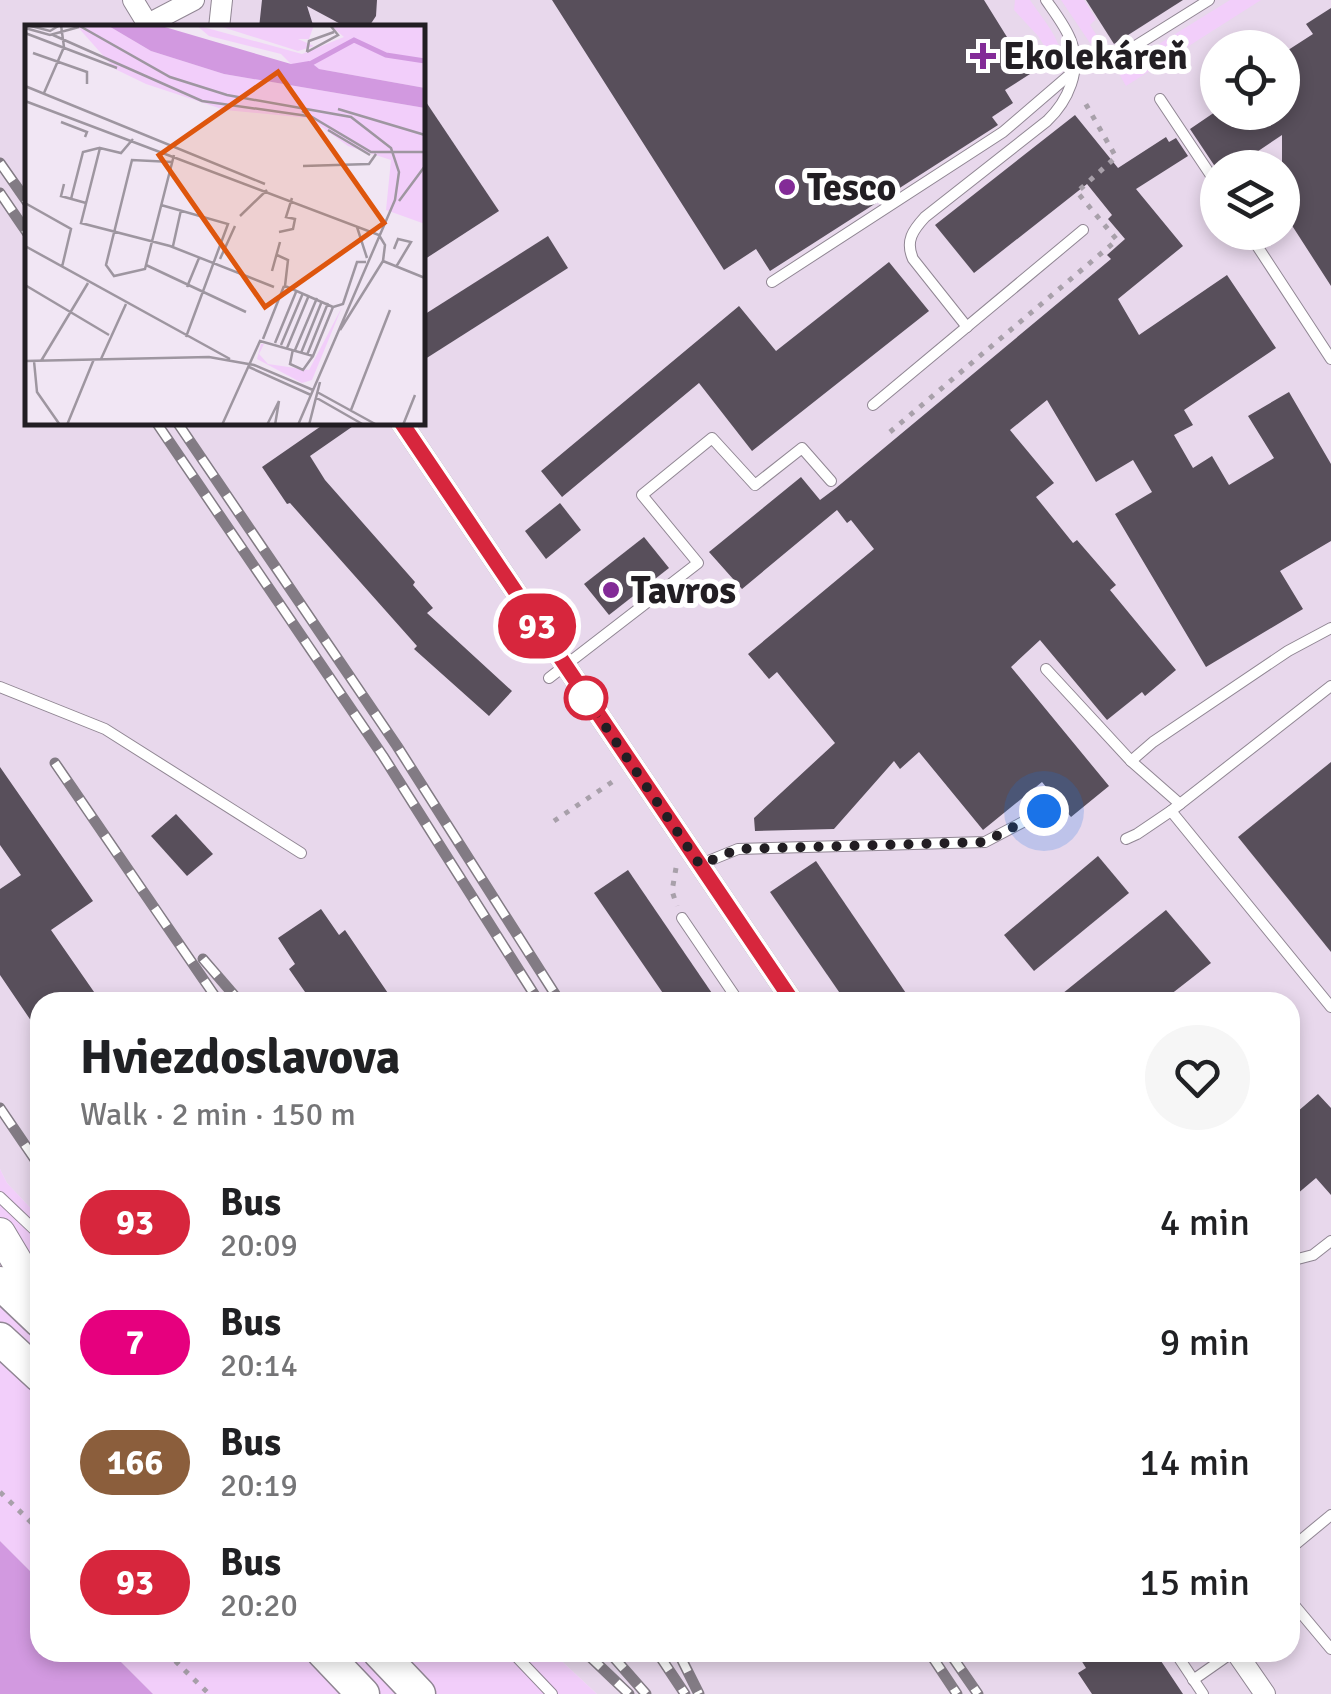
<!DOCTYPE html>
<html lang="en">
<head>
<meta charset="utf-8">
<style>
	:root { --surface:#fff; --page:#f6f6f6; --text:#202124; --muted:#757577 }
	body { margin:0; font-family:Signika,sans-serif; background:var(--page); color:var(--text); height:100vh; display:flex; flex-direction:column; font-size:38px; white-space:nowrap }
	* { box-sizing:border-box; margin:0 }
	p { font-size:32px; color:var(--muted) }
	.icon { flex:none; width:55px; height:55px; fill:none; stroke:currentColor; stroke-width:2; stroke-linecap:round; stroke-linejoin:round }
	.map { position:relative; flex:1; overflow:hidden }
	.sheet { position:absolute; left:30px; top:992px; width:1270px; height:670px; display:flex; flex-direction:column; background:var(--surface); border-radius:30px; box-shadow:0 5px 15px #0003 }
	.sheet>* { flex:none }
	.badge { padding:0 20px; border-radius:32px; font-size:35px; line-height:65px }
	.tools { position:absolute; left:1200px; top:30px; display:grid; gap:20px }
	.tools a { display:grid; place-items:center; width:100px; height:100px; border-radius:50%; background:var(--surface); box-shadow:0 5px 15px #0003; font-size:50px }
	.you { position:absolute; width:50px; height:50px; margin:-25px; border:8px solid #fff; border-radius:50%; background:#1a73e8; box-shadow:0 0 0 15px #1a73e833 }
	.map>.badge { position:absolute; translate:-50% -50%; box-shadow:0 0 0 5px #fff }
	.round { display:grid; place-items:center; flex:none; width:105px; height:105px; border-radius:52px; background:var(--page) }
	.overview { display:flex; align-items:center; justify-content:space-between; height:170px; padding:0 50px }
	h1 { font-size:48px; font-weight:700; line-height:75px }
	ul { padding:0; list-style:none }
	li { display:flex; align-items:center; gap:30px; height:120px; padding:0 50px }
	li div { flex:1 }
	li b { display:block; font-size:38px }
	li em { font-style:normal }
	li .badge { min-width:110px; font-weight:700; text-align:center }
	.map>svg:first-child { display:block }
</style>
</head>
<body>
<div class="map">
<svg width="1331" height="1694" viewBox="0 0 1331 1694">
	<rect width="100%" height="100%" fill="#f1e6f4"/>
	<!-- built -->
	<path fill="#e8d8ec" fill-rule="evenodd" d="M0,0H1331V1694H597L553,1653L1290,1652V1002H40V1218L7,1183L0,1169ZM28,28H422V422H28ZM1218,48H1282V112H1218ZM1218,168H1282V232H1218Z"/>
	<!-- green -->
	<g fill="#f2cefa">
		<path d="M1015,0H1030C1042,19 1073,51 1057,73L1052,58L1038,36L1014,10Z"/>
		<path d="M1061,0H1084L1096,19L1090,25L1103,45L1101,47L1090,43Z"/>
		<path d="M1230,0H1261L1126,86L1117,70Z"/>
		<path d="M0,1169L7,1183L40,1218V1581L0,1541Z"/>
		<path d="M112,1653H553L597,1694H153Z"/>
	</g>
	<!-- water -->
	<path fill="#d299e0" d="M0,1541L40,1581V1652L112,1653L153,1694H0Z"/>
	<!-- building -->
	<g fill="#584f5b">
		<path d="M262,0H377L376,16L368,28H348L307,6L314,28H259Z"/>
		<path d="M552,0H984L1030,74L1005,90L1013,103L992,117L998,125L770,271L756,249L724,270Z"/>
		<path d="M1086,0H1183L1114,44Z"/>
		<path d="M1331,8V286L1282,210V135L1233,168H1216L1190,129L1215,112H1282V54L1313,34L1306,24Z"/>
		<path d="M422,96L499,211L422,261Z"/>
		<path d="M1075,115L1118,168L1166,137L1169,142L1176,138L1188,156L1136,189L1183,246L1118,299L1139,335L1227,275L1276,348L1184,410L1193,425L1174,435L1193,468L1212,456L1229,485L1274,458L1248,416L1289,392L1331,464V541L1280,571L1303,609L1206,667L1115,514L1152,492L1133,460L1096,482L1047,400L1010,430L1054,483L1036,497L1073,543L1077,540L1116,585L1110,590L1176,670L1145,696L1142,692L1107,720L1040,640L1011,667L1109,786L1071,817L1042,782L983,830L919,752L900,769L894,761L834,829L755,831L754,818L835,743L777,672L769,679L748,654L874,549L851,520L847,523L837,510L742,589L709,552L801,477L820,500L836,488L1111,259L1107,255L1125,239L1108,219L1112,215L1087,184L974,273L935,225Z"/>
		<path d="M548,236L568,268L422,361V316Z"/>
		<path d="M889,262L929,311L752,451L699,383L562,497L541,471L739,306L776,351Z"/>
		<path d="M327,422H359L310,456L325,480L415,582L413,585L433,608L427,613L512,691L489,716L414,649L417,646L290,503L287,504L262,467Z"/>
		<path d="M560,503L581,530L546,559L525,531Z"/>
		<path d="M644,537L669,568L609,615L584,584Z"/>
		<path d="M1331,762V952L1238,837Z"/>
		<path d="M0,767L93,901L51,930L101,1002H40V1034L0,975V889L21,875L0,845Z"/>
		<path d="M176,814L213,854L187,876L151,836Z"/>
		<path d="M1098,856L1129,893L1034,971L1004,935Z"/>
		<path d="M816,861L912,1002H846L770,892Z"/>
		<path d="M628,870L718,1002H669L594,893Z"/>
		<path d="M321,909L339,935L345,930L394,1002H312L289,969L295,964L278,938Z"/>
		<path d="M1166,910L1211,963L1161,1002H1052Z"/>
		<path d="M1318,1094L1331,1108V1195L1316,1178L1290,1200V1118Z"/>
		<path d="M1076,1652H1155L1183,1694H1092L1078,1673L1086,1668Z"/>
	</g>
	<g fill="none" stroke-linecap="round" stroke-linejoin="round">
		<!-- service casing -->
		<g stroke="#908693" stroke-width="12">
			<g id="service">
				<path d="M1075,57L1105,58L1121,55L1209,0"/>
				<path d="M1160,99L1218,186"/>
				<path d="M1248,232L1331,359"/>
				<path d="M772,282L1003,132L1074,71"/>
				<path d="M967,327L913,259C905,241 913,230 925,217L1047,121C1068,101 1082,70 1071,41C1066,27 1055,13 1046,0"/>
				<path d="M873,405L1083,230"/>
				<path d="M1046,669L1131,761L1180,804"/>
				<path d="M549,678L698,563L642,495L712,438L755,485L802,448L831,481"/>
				<path d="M1331,686L1171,811L1331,1007"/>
				<path d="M0,687L105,729L301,853"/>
				<path d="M1131,761L1153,742L1288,651L1331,628"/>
				<path d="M1126,839L1137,834L1171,811"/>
				<path d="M701,864L738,849L985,842L1044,811"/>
				<path d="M682,918L739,1002"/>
				<path d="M0,1197L40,1235"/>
				<path d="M1290,1261L1313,1255L1331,1241"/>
				<path d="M1290,1549L1331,1515"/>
				<path d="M1290,1600L1331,1649"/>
				<path d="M512,1652L552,1694"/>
				<path d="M1175,1652L1203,1694"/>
				<path d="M1193,1680L1233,1652"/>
			</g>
		</g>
		<!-- minor casing -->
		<g stroke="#908693" stroke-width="22">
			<g id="minor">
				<path d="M133,0L150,28"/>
				<path d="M148,24L194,0"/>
				<path d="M219,28L222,0"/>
				<path d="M401,422L793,1002"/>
				<path d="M1236,1652L1265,1694"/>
			</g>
		</g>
		<!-- secondary casing -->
		<g stroke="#908693" stroke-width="32">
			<path id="secondary" d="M0,1233L40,1300"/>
		</g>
		<!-- primary casing -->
		<g stroke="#908693" stroke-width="35">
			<g id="primary">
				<path d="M0,1283L40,1321"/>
				<path d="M0,1339L40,1376"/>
				<path d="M323,1652L363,1694"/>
				<path d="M379,1652L419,1694"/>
			</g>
		</g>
		<!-- path -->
		<g stroke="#a8a0aa" stroke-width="5" stroke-dasharray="5 8" stroke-linecap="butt">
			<path d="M890,432L1117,240L1077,192L1116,157L1084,101"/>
			<path d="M554,821L618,778"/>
			<path d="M676,868L672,891L677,906"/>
			<path d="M0,1492L40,1531"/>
			<path d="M166,1652L209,1694"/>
		</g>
		<!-- service -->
		<use href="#service" stroke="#fff" stroke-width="10"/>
		<!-- minor -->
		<use href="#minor" stroke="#fff" stroke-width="20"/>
		<!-- secondary -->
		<use href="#secondary" stroke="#fff" stroke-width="30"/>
		<!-- primary -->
		<use href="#primary" stroke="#fff" stroke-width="32"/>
		<!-- rail casing -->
		<g stroke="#827b84" stroke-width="11">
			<g id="rail">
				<path d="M0,163L28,203"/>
				<path d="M0,193L28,234"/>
				<path d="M156,422L383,756L539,1002"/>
				<path d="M177,422L397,746L560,1002"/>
				<path d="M55,763L219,1002"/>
				<path d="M203,959L240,1002"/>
				<path d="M0,1108L40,1167"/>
				<path d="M585,1652L629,1694"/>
				<path d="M609,1652L646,1694"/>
				<path d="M657,1652L685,1694"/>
				<path d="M678,1652L699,1694"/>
				<path d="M929,1652L957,1694"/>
				<path d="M949,1652L978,1694"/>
			</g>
		</g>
		<!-- rail -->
		<use href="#rail" stroke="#fff" stroke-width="8" stroke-dasharray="22" stroke-linecap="butt"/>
	</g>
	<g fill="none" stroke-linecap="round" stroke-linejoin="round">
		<!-- line casing -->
		<g stroke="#fff" stroke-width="22">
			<path id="line" d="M401,422L793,1002"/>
		</g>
		<!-- line -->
		<use href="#line" stroke="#d7263d" stroke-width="15"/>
		<!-- walk -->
		<path stroke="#221e23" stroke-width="10" stroke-dasharray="0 18" d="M586,698L700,865L738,849L985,842L1044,811"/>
	</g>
	<!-- markers -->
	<g fill="#832b97" stroke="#fff" stroke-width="4">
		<path d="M978 41h10v10h10v10h-10v10h-10v-10h-10v-10h10z"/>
		<circle cx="787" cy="187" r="10"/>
		<circle cx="611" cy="590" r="10"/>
	</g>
	<circle fill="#fff" stroke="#d7263d" stroke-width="5" cx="586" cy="698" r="20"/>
	<g text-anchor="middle" stroke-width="10" stroke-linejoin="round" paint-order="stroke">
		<!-- poi labels -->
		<g font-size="38" font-weight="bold" fill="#221e23" stroke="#fff" text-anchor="start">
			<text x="1003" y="69">Ekolekáreň</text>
			<text x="807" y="200">Tesco</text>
			<text x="631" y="603">Tavros</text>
		</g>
	</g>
	<!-- overview -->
	<g transform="translate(25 25)">
		<rect width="400" height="400" fill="#f1e6f4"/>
		<path d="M51,0H82L126,26L199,49L400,83V199L361,185L366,135L323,121L284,93L200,85L121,59L90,44ZM171,0L277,29L319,12L305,0H400V63L266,39L256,29L184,11ZM191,0H289L284,14H273L289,21L273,26ZM317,282L287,355L277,358L232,334L236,319H239L234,329L243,339L284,345Z" fill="#f2cefa"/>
		<path d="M82,0H133L266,39L284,36L294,44L400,63V83L199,49L126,26Z" fill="#d299e0"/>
		<path fill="none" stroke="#d299e0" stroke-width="5" d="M283,40L329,15L361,30L400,36"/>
		<path fill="none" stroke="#9e96a0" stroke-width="2.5" d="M2,0L25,6L35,0M53,0L145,52L202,70L326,92L366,123L374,147L370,175L273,400M0,3L25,10L54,2M0,8L92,43M28,10L177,76L283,91M282,27L313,10L305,0M282,27L284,16L309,7M8,28L62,47V59M0,61L240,159M19,68L39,22L36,0M0,76L354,210L360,220L358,236L315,305M313,84L400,110M277,86L346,127H400M36,97L62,107L60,112M303,105L345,130M108,114L96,128L75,123L56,198L145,221L249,262M147,137L107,135L81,240L89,251L120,244L149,130M278,141L344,139L351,129M39,159L36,171L61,178M46,174L58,127L74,123M374,176L400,141M0,178L46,204L37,242M136,180L203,199L161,312M215,191L242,165M332,202L342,233M254,207L268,204L270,194L261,192L267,173M0,221L205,334M148,221L156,185M369,224L373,214L386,217L371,242M252,230L263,235L260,261L308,282M195,234L210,201M358,236L400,253M121,240L221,287M247,246L255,217M0,260L84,310M162,262L174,233M238,314L259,261M250,318L271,267M256,320L278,268M262,323L284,270M268,324L265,339L278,345L288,331M270,325L292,273M276,328L297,276M282,330L303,278M76,334L101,279M0,336L184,332L229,340L288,365M9,336L12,367L35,400M16,336L63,258M224,342L286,370M292,367L352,400M290,372L339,400M326,385L365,285M42,400L69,334M197,400L235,316L288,331L308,282L318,279L332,237H341M242,400L254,376L250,400M284,400L295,357M378,400L390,370"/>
		<path fill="#de560d" fill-opacity="0.15" stroke="#de560d" stroke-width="5" d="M253,47L359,198L240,282L134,130Z"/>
		<rect width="400" height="400" fill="none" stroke="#221e23" stroke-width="5"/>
	</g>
</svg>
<div class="tools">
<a><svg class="icon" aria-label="locate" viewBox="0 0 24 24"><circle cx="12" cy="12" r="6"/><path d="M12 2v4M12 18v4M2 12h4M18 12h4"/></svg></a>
<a><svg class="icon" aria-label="layers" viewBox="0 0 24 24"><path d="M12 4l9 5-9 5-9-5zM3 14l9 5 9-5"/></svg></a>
</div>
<div class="you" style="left:1044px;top:811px"></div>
<b class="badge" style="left:537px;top:626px;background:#d7263d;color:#fff">93</b>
<section class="sheet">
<div class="overview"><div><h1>Hviezdoslavova</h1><p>Walk · 2 min · 150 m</p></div><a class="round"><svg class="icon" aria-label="heart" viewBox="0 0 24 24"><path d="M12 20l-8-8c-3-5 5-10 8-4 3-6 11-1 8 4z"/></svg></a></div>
<ul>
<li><span class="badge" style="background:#d7263d;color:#fff">93</span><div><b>Bus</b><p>20:09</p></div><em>4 min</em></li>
<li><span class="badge" style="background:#e6007e;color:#fff">7</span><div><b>Bus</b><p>20:14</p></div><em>9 min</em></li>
<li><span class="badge" style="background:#8b5e3c;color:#fff">166</span><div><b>Bus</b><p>20:19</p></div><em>14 min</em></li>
<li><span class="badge" style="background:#d7263d;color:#fff">93</span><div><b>Bus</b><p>20:20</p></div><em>15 min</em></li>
</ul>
</section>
</div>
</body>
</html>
